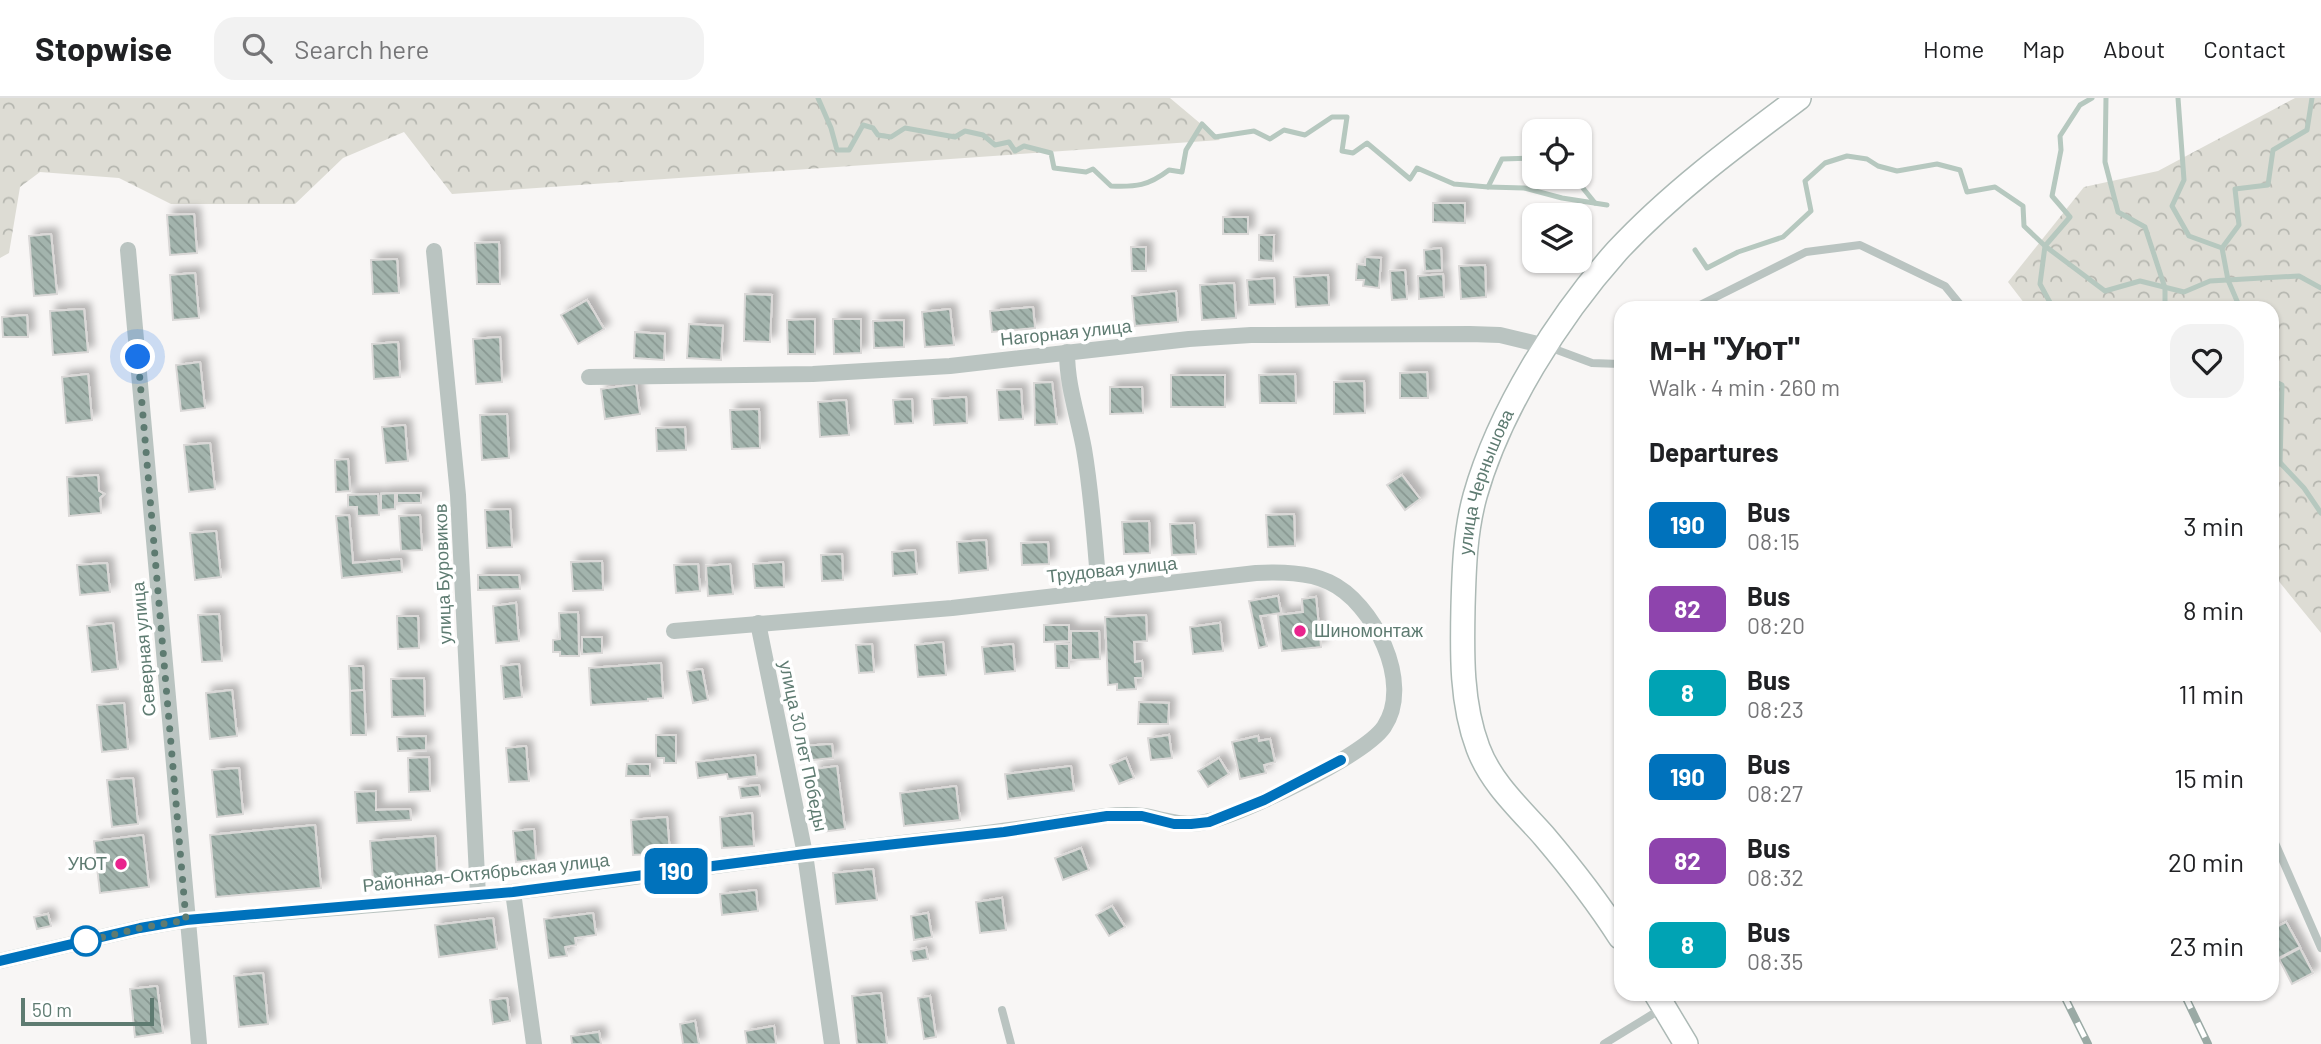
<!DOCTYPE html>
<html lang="en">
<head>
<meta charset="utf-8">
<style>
	:root { --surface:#fff; --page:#f2f2f2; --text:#202124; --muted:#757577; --line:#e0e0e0 }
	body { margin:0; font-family:Barlow,sans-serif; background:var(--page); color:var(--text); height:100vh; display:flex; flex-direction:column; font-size:26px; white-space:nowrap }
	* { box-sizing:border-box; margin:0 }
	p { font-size:23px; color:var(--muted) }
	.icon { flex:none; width:38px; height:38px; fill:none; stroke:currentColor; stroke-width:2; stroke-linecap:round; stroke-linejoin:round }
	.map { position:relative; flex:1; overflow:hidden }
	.side { position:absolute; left:1614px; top:203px; width:665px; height:700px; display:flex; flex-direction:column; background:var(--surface); border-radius:21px; box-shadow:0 2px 5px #0004 }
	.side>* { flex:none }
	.badge { padding:0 14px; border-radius:10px; font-size:24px; line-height:46px }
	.fabs { position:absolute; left:1522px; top:21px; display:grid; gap:14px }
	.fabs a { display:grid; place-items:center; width:70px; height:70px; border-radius:14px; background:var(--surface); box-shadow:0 2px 5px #0004; font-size:35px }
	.scale { position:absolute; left:21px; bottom:18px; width:133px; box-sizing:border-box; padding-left:7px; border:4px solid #5e7b71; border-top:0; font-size:19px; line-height:24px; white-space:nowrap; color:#5e7b71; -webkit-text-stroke:5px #fff; paint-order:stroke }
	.you { position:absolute; width:35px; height:35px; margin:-18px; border:5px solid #fff; border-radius:50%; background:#1a73e8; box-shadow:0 0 0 10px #1a73e833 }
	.map>.badge { position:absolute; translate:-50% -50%; box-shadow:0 0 0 4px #fff }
	h2 { padding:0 35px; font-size:26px; line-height:63px }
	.round { display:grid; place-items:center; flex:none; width:74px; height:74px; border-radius:21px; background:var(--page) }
	.summary { display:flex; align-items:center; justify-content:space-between; height:119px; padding:0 35px }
	h1 { font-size:33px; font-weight:700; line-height:52px }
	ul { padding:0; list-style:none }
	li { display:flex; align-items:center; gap:21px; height:84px; padding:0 35px }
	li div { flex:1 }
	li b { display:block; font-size:26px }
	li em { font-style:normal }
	li .badge { min-width:77px; font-weight:700; text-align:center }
	header { display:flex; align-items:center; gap:42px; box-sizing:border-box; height:98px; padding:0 35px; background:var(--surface); border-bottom:2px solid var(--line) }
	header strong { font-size:33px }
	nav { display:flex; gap:38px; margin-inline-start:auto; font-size:24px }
	.search { width:490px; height:63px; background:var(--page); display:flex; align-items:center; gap:18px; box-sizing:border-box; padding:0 24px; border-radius:21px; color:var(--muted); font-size:26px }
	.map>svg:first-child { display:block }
</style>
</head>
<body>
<header>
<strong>Stopwise</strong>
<div class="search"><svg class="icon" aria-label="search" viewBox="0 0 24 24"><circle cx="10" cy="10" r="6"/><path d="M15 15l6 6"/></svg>Search here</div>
<nav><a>Home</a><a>Map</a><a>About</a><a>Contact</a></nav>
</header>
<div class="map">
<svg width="2321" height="946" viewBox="0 0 2321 946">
	<defs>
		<pattern id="forest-crowns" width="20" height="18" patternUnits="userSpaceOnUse" patternTransform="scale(1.75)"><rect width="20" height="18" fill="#dddcd4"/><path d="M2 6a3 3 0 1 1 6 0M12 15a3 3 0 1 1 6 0" fill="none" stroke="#b6b7b0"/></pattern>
		<pattern id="building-back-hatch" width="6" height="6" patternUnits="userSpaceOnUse" patternTransform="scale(1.75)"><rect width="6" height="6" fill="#a3b4ad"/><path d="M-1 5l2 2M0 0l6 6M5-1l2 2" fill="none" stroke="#889791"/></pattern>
		<filter id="shadow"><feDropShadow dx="6" dy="-6" stdDeviation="3.5" flood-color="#0004"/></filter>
	</defs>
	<rect width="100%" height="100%" fill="#f8f6f5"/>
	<!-- forest -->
	<g fill="url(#forest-crowns)">
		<path d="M0,0H1170L1220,42L452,96L404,34L343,60L295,106H171L119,80L40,74L20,89L9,155L0,160Z"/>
		<path d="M2295,0H2321V535L2272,475V210H2028L2008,184L2084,89L2158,73Z"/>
	</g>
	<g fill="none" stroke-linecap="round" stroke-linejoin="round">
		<!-- stream -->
		<g stroke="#b6c8bf" stroke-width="5">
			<path d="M818,0L831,30L837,52H849L863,27L873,30L878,37L891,39L905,30L955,39L965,33L983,37L995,47L1009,44L1015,53L1024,48L1051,55L1054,70L1086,74L1093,71L1111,88C1136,89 1148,88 1169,72L1182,74L1186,52L1202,26L1215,39L1254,33L1270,41L1284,32L1305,37L1332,19H1347L1342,53L1353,55L1367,45L1410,81L1417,70L1454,86L1488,89L1502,61L1535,60"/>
			<path d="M2106,0L2105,64L2118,114L2145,129L2165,190V210"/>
			<path d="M2178,0L2184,82L2172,108L2189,138L2222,150L2228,182L2240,210"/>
			<path d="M1574,79L1595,105"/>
			<path d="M1488,89L1524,90L1562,100L1607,107"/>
			<path d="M2222,150L2239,127L2235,91L2268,87L2273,52L2307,32L2312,0"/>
			<path d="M1695,152L1707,170L1738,154L1783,139L1811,113L1805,83L1825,65L1847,58L1867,61L1878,68L1897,73L1937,66L1960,72L1967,94L1995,89L2023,108L2024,128L2045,148L2105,193L2140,183L2184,194L2210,183L2299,178L2321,190"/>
			<path d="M2053,210L2040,186L2045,148L2070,119L2052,98L2061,52L2060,38L2080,7L2092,0"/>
			<path d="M2272,282L2282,287L2280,366"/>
			<path d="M2272,356L2304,390L2321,415"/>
		</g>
	</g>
	<!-- building -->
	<g fill="url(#building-back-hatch)" stroke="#dad8d7" stroke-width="2" filter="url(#shadow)">
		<path d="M1433,105H1465V125L1433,124Z"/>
		<path d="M194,116L197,155L170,157L167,117Z"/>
		<rect x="1223" y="119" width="25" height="17"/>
		<path d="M51,136L57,196L34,198L29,138Z"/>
		<path d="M1259,137H1274L1273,163L1259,162Z"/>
		<path d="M499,144L500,186H477L475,145Z"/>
		<path d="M1131,149H1146V173H1132Z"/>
		<path d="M1441,150L1442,172L1425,173L1424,152Z"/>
		<path d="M1365,159L1381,160L1379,190L1363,188L1364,182H1356L1357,166L1365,167Z"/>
		<path d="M397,161L399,195L373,196L371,162Z"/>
		<path d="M1485,167L1486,199L1461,201L1459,168Z"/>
		<path d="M1405,172L1407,201L1392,202L1390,173Z"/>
		<path d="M195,175L199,220L173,222L170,177Z"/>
		<path d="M1443,176L1444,199L1419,201L1418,178Z"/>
		<path d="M1328,177L1329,207L1296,209L1294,179Z"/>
		<path d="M1274,180L1275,206L1249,207L1247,182Z"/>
		<path d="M1234,185L1236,220L1202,222L1200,187Z"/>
		<path d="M1176,193L1178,224L1135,228L1132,198Z"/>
		<path d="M745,196L772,197L770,244L744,243Z"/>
		<path d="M587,202L604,231L578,246L561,217Z"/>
		<path d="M1033,209L1035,230L992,234L990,213Z"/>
		<path d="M84,211L88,254L53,257L50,213Z"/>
		<path d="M950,211L954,247L925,249L922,214Z"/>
		<path d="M27,217L28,239H3L2,219Z"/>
		<path d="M815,221V256H788L787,222Z"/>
		<path d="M833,221H861V255L834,256Z"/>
		<path d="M904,222V249L874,250L873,223Z"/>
		<path d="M689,226L723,228L721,262L687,260Z"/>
		<path d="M635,234L665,236L664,262L634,260Z"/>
		<path d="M500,239L502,284L476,286L473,241Z"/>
		<path d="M398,244L400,279L374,281L372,246Z"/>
		<path d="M200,264L205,310L181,313L176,267Z"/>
		<path d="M1427,274L1428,300H1400V275Z"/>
		<path d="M88,276L92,322L66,325L62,279Z"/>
		<path d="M1295,276L1296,305H1260L1259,277Z"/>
		<rect x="1171" y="277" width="54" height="32"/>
		<path d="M1364,283L1365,315L1334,316V284Z"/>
		<path d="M1052,284L1057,326L1035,327L1034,285Z"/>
		<path d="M636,286L640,316L605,321L601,291Z"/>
		<path d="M1110,289H1142L1143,315L1110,316Z"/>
		<path d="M1021,291L1023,321L999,322L997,292Z"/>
		<path d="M966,299L967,325L934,327L932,301Z"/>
		<path d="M912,301L913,325L895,326L893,302Z"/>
		<path d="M846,302L849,337L820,339L818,304Z"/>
		<path d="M759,311L760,350L732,351L730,312Z"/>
		<path d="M507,316L509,360L482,362L480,317Z"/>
		<path d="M405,327L408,363L386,365L382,329Z"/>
		<path d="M685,329L686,352L657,353L656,330Z"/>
		<path d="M210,345L215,391L189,394L184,347Z"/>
		<path d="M348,361L350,393L336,394L335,362Z"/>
		<path d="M98,377L99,393L104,396L100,400L101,415L69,418L67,379Z"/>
		<path d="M1402,377L1420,401L1405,412L1387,387Z"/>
		<path d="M395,395V411L381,412V396Z"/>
		<rect x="397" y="395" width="24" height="10"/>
		<path d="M378,396L379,417L357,418V409H348V397Z"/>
		<path d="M510,411L512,449L487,450L485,412Z"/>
		<path d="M1294,416L1295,448L1268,449L1266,417Z"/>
		<path d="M349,417L353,465L401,461L402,474L342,480L336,418Z"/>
		<path d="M420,417L422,452L401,453L399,418Z"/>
		<path d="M1149,423L1150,455L1124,456L1122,424Z"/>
		<path d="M1194,425L1196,456L1172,457L1170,426Z"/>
		<path d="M216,433L221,479L195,482L190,435Z"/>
		<path d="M986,442L988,472L959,475L957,444Z"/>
		<path d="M1048,444L1049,466L1022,467L1021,445Z"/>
		<path d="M915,452L917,476L893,478L892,454Z"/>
		<path d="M842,456L843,482L822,483L821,457Z"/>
		<path d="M602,463L603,492L573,493L571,464Z"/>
		<path d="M783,464L784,489L755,490L753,466Z"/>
		<path d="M107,465L110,494L80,497L77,467Z"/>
		<path d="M698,466L700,493L676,495L674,467Z"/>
		<path d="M730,466L733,496L708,498L706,468Z"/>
		<path d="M478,477H519L520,491L478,492Z"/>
		<path d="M1278,498L1281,515L1260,518L1267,548L1259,550L1249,503Z"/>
		<path d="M1316,499L1321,549L1282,553L1278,517L1303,514L1302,501Z"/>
		<path d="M516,505L519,543L496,545L493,508Z"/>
		<path d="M578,514L579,558H560V554H553V542L560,541L559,515Z"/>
		<path d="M219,516L222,563L202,564L198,517Z"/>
		<path d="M1146,517L1147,543L1134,544L1135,564L1142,563L1143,580H1135L1136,591L1117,592V586L1108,587L1105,519Z"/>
		<path d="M397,518H418L419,550L398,551Z"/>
		<path d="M113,525L118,571L92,574L87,528Z"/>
		<path d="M1220,525L1223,553L1193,556L1190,529Z"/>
		<path d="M1044,527H1069V543L1044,544Z"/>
		<path d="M1071,533H1099L1100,561L1071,562Z"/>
		<path d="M582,539H602V555L582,556Z"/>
		<path d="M943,544L946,577L918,579L915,547Z"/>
		<path d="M872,546L874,574L859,575L856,547Z"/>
		<path d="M1013,546L1015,573L985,576L982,549Z"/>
		<path d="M1055,546H1069V570H1056Z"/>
		<path d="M661,565L663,600L648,601V603L591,607L589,570Z"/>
		<path d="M519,566L522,599L504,601L501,568Z"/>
		<path d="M349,568H363L364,592L350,593Z"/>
		<path d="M702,571L708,602L693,605L687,573Z"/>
		<path d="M424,580L425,618L392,619L391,581Z"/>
		<path d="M232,592L237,638L210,641L206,595Z"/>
		<path d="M364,592L366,637H351L350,593Z"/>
		<path d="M1139,604L1169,605L1168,626H1138Z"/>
		<path d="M124,605L128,651L102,654L97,607Z"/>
		<path d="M656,637H676V665H664V660H656Z"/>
		<path d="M1169,637L1172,660L1151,662L1148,640Z"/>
		<path d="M426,638V652L398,653L397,639Z"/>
		<path d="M1258,638L1259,643L1270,641L1275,664L1264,667L1266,675L1240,681L1232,644Z"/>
		<path d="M832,646L833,660L803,663L801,648Z"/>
		<path d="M526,648L529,683L509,684L506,650Z"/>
		<path d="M755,657L757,678L728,681L727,676L698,680L696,664Z"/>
		<path d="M429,659L430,693L409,694L408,660Z"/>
		<path d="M1126,660L1134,680L1119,686L1110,667Z"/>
		<path d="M1219,660L1229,676L1208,689L1198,673Z"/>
		<path d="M627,666H650V678H626Z"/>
		<path d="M837,668L845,731L822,734L814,671Z"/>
		<path d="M1071,668L1074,693L1008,701L1005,676Z"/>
		<path d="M239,670L243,716L217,719L212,672Z"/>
		<path d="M133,680L138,726L112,729L107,682Z"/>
		<path d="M759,687L760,698L741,700L739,689Z"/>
		<path d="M956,688L960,722L904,728L900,695Z"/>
		<path d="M376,693V712L410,711L411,722L357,725L355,694Z"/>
		<path d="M752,715L754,748L722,750L720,719Z"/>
		<path d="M667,719L670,755L633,757L631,722Z"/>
		<path d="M315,727L321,790L216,799L210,737Z"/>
		<path d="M534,731L536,762L516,764L513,733Z"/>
		<path d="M143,737L149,789L100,795L94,743Z"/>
		<path d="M435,738L437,777L373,782L370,743Z"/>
		<path d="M1081,750L1089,772L1063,782L1055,760Z"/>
		<path d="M873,771L877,802L836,806L833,775Z"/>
		<path d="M756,792L758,813L722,817L720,796Z"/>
		<path d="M1002,800L1006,832L980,835L976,804Z"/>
		<path d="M1112,808L1125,829L1109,838L1096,817Z"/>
		<path d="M593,815L596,837L575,840L576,847L565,849L567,858L549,860L544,821Z"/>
		<path d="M928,815L932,839L914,842L911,818Z"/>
		<path d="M48,816L51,828L37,831L34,819Z"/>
		<path d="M493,820L497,851L439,859L435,827Z"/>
		<path d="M2286,824L2300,849L2275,862L2272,856V831Z"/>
		<path d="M926,850L928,861L913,863L911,853Z"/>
		<path d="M2300,850L2313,875L2292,886L2279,861Z"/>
		<path d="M263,875L268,926L239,929L234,878Z"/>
		<path d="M157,888L163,935L135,939L130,891Z"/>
		<path d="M881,895L887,946H857L852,898Z"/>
		<path d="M930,898L936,939L924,941L918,900Z"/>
		<path d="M507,900L510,923L493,926L490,902Z"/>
		<path d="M695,923L699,946H683L680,926Z"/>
		<path d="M774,928L776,946H747L745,933Z"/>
		<path d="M599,934L601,946H572L571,938Z"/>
	</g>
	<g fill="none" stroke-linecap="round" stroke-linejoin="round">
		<!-- secondary casing -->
		<g stroke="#acb9b5" stroke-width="26">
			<g id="secondary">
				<path id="s1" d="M1620,839C1597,803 1572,771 1544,738C1520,711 1491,685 1478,650C1461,605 1462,556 1463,509C1464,472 1465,434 1475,398C1499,313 1558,219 1617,153C1671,95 1736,47 1799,0"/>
				<path d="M1656,896L1686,946"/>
			</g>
		</g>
		<!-- lane -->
		<g stroke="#bac4c1" stroke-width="8">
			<path d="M1694,210L1806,154L1860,147L1945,188L1963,210"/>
			<path d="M1549,249L1592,265L1620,266"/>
			<path d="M2272,738L2321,850"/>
			<path d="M1002,912L1011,946"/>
			<path d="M1604,946L1661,911"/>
		</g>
		<!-- street -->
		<g stroke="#bac4c1" stroke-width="16">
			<path d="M128,152L199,946"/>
			<path d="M434,153L458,397L478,798"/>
			<path d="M1067,254C1067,288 1078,318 1084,351C1092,398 1095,446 1099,493"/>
			<path d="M589,279L813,276L950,268L1189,241L1251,237L1470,236L1500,237L1546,248"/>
			<path d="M758,525L805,756L832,946"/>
			<path d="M513,794L534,946"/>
			<path d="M0,863L140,830L186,822C295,813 403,806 512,794C610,784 708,768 806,756C896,745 987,737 1078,722C1100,718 1122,715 1144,718C1167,722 1186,730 1210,723C1246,714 1364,658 1384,629C1414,585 1373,504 1329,484C1308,474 1280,474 1256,475L952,510L674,533"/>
		</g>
		<!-- secondary -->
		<use href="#secondary" stroke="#fff" stroke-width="23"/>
		<!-- rail casing -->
		<g stroke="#9aaaa5" stroke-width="8">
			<g id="rail">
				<path d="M1841,208L1842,210"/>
				<path d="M2063,896L2088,946"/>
				<path d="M2184,896L2208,946"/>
			</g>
		</g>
		<!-- rail -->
		<use href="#rail" stroke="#fff" stroke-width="5" stroke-dasharray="16" stroke-linecap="butt"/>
	</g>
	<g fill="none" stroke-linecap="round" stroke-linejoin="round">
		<!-- line casing -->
		<g stroke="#fff" stroke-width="16">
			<path id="line" d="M0,863L140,830L186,822L513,794L805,756L1004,734L1107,718H1142L1174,726H1191L1209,724L1264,702L1341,662"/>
		</g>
		<!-- line -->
		<use href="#line" stroke="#0072bc" stroke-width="10"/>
		<!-- walk -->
		<path stroke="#5e7b71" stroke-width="7" stroke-dasharray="0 12.6" d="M86,843L76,846L140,830L186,822L138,259"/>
	</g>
	<!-- markers -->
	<g fill="#e9248d" stroke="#fff" stroke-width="2.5">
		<circle cx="1300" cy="533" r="7"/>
		<circle cx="121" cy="766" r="7"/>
	</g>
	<circle fill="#fff" stroke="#0072bc" stroke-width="3.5" cx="86" cy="843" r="14"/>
	<g text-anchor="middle" stroke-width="7" stroke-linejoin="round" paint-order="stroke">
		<!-- street labels -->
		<g font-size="18" fill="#5e7b71" stroke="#fff">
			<text transform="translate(1066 235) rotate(-6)" y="6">Нагорная улица</text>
			<text dy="6" stroke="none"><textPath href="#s1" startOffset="508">улица Чернышова</textPath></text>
			<text transform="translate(1112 472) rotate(-6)" y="6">Трудовая улица</text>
			<text transform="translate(443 476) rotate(-92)" y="6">улица Буровиков</text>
			<text transform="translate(144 551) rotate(-95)" y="6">Северная улица</text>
			<text transform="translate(803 648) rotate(78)" y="6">улица 30 лет Победы</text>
			<text transform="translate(486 775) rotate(-6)" y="6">Районная-Октябрьская улица</text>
		</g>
		<!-- poi labels -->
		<g font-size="18" fill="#5e7b71" stroke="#fff" text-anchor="start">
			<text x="1314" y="539">Шиномонтаж</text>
			<text x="107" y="772" text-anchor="end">УЮТ</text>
		</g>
	</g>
</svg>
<div class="fabs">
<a><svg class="icon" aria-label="locate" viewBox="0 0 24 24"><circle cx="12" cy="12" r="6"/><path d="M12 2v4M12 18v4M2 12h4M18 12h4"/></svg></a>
<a><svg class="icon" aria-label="layers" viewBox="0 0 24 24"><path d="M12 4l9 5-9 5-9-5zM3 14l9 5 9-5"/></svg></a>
</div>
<div class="scale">50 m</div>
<div class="you" style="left:138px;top:259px"></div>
<b class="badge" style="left:676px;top:773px;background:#0072bc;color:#fff">190</b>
<section class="side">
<div class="summary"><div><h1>м-н &quot;Уют&quot;</h1><p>Walk · 4 min · 260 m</p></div><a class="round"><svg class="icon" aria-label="heart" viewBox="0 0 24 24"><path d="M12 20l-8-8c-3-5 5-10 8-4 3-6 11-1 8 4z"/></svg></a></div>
<h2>Departures</h2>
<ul>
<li><span class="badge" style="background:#0072bc;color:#fff">190</span><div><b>Bus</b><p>08:15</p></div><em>3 min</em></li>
<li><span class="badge" style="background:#8e44ad;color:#fff">82</span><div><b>Bus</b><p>08:20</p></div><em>8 min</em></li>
<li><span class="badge" style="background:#00a3b4;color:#fff">8</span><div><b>Bus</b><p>08:23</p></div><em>11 min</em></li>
<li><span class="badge" style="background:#0072bc;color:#fff">190</span><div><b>Bus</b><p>08:27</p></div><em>15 min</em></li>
<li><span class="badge" style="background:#8e44ad;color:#fff">82</span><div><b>Bus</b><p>08:32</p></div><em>20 min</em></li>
<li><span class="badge" style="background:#00a3b4;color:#fff">8</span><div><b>Bus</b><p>08:35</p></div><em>23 min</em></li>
</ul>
</section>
</div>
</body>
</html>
